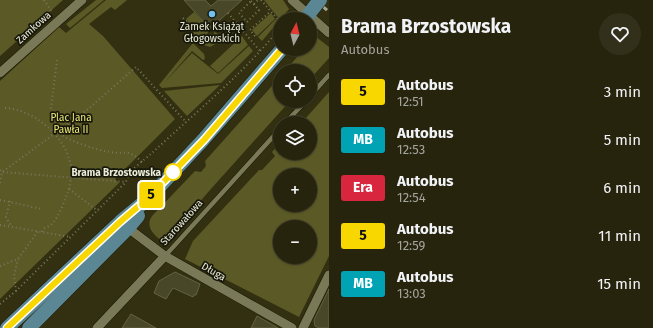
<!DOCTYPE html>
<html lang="pl">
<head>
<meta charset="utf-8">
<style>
	:root { --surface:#26240d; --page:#32301b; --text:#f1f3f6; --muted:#a4a49d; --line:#42412e }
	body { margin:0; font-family:"Fira Sans",sans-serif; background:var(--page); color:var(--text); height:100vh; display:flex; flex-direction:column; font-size:15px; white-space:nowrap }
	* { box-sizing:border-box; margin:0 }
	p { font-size:13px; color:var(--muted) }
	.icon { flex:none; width:22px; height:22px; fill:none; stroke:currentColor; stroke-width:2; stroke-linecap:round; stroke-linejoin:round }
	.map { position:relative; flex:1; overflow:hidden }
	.sheet { display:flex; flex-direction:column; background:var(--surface); width:324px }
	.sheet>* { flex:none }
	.badge { padding:0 8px; border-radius:3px; font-size:14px; line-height:26px }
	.needle { width:26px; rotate:7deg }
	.controls { position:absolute; left:273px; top:12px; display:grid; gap:8px }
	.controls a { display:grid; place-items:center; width:44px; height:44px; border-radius:50%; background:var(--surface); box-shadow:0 1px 3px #0004,0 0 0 1px var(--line); font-size:20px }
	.map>.badge { position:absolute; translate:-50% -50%; box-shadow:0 0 0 2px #fff }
	.round { display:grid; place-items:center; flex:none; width:42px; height:42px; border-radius:21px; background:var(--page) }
	.head { display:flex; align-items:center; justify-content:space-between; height:68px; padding:0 12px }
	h1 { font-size:19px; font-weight:700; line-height:30px }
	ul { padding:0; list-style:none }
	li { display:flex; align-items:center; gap:12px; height:48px; padding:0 12px }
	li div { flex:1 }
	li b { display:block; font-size:15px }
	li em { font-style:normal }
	li .badge { min-width:44px; font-weight:700; text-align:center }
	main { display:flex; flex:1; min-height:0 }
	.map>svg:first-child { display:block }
</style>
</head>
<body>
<main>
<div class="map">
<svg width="329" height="328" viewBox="0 0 329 328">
	<rect width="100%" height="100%" fill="#323011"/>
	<!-- green -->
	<g fill="#5b5926" fill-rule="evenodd">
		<path d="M0,0H63L0,56Z"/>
		<path d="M96,0H104L70,28L66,24Z"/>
		<path d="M106,0H127L115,10L111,7L89,24L103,36L175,119L115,179L119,183L0,299V81L59,27L66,33Z"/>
		<path d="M264,0H283L289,9L280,20Z"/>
		<path d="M194,12L210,29L203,41L196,34L194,35L184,25L188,21L186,19Z"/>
		<path d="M271,13L275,19L257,36L252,30Z"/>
		<path d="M276,19L278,22L262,41L258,37Z"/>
		<path d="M215,32L218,34L217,43L210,47L204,45Z"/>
		<path d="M242,36L248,45L218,73L210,66Z"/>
		<path d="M315,36L329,47V58L310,79V71H285L304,49H310V42Z"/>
		<path d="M193,43L204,54L205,59L203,60L192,51L164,83L192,53L218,74L249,46L253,51L221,83L162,88L159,85Z"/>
		<path d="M280,77V101H290L210,190L164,243C156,236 144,228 152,216L195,171L201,172L206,166L205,161Z"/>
		<path d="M220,85L187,116L164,91Z"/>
		<path d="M329,92V256L299,317L185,259L193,241L259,170H262L275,156L272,152L280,143V153H310V123H298L302,118L305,119ZM280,175H310V205H280ZM280,227H310V257H280Z"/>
	</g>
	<!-- building -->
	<g fill="#484728" stroke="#636241">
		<path d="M184,0H205L211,6L218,0H242L210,29Z"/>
		<path d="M175,272L200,284L196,295H194L193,297L173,288L166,299L154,293L159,281Z"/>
		<path d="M329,289V328H319L315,326L314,320Z"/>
		<path d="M131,314L156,328H122Z"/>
		<path d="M257,316L278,328H251Z"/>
	</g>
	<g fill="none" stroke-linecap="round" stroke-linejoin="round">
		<!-- lane casing -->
		<g stroke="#1a1800" stroke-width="5.5">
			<g id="lane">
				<path d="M310,96L329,75"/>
				<path d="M285,123L306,101"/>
				<path d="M165,256L280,129"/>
			</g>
		</g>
		<!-- street casing -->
		<g stroke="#1a1800" stroke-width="10">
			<g id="street">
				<path d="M292,0L329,33"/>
				<path d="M0,73L82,0"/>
				<path d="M128,228L165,256L292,328"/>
				<path d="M97,328L165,256"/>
				<path d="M303,328L329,275"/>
			</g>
		</g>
		<!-- primary casing -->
		<g stroke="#1a1800" stroke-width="15">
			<g id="primary">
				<path d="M305,19L315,6"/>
				<path d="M7,328L120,222L149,198L203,140L282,49"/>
				<path d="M29,328L128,228L138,216"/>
			</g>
		</g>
		<!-- path -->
		<g stroke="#79785e" stroke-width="2" stroke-dasharray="1 3" stroke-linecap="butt">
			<path d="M44,0L53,13"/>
			<path d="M261,0L280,22"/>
			<path d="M251,1L259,10L247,22L239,13Z"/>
			<path d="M254,4L258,0"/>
			<path d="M228,13L260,51"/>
			<path d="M183,18L187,22L184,24"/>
			<path d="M287,19L292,13"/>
			<path d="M195,35L203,43"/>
			<path d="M255,36L250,30L271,11"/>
			<path d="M203,44L215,30"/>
			<path d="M57,60L51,108L57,132C69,141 96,150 110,152C128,155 127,148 142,162"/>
			<path d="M5,108C31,109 62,133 69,159C73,169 71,181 68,192C64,202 60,214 53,223C50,227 44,226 42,232"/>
			<path d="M0,170L2,172L9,167L87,110L136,67L185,121"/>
			<path d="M0,183L2,172L126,182"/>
			<path d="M69,189L98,211"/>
			<path d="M0,200L42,209"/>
			<path d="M10,201L6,217L11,226"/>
			<path d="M0,225L71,237"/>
			<path d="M0,266L18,259L38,231"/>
			<path d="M16,291L14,276L18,259"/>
			<path d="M0,304L16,291L126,182C128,171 144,160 152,153C196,112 242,75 280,28"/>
		</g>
		<!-- lane -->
		<use href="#lane" stroke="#7a7957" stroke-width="4.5"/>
		<!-- street -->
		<use href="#street" stroke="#7a7957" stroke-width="9"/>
		<!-- primary -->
		<use href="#primary" stroke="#5b8795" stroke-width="14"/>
		<!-- rail -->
		<path stroke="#a7a68f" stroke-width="3" stroke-dasharray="5 5" stroke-linecap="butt" d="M316,0L329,12"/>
		<!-- primary-bridge casing -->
		<g stroke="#1a1800" stroke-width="15" stroke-linecap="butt">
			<path id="primary-bridge" d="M315,6L320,0"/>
		</g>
		<!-- primary-bridge -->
		<use href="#primary-bridge" stroke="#5b8795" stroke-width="14"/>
	</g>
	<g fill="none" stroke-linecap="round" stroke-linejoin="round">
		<!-- line casing -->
		<g stroke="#fff" stroke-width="9">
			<path id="line" d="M7,328L120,222L148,198L204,140L282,49"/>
		</g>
		<!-- line -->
		<use href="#line" stroke="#f8d600" stroke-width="6"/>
	</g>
	<!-- markers -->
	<circle fill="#71c1f5" stroke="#18180a" stroke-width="1.5" cx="212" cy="14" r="4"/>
	<circle fill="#fff" stroke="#f8d600" stroke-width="2" cx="173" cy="172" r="8"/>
	<g text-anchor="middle" stroke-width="3.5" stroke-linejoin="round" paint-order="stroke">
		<!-- poi labels -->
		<g font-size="10" fill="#ececda" stroke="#18180a">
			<text x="212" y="30">Zamek Książąt<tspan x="212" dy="12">Głogowskich</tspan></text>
		</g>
		<!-- street labels -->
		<g font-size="10" fill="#ececda" stroke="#18180a">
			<text transform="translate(33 27) rotate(-42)" y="4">Zamkowa</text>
			<text transform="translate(181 222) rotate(-48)" y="4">Starowałowa</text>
			<text transform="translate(214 271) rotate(30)" y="4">Długa</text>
		</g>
		<!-- park labels -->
		<g font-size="10" fill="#efea7b" stroke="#18180a">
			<text x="71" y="121">Plac Jana<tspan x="71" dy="12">Pawła II</tspan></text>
		</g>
		<!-- stop labels -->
		<g font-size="10" font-weight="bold" fill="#ececda" stroke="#18180a" text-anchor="end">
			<text x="161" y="176">Brama Brzostowska</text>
		</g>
	</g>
</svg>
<div class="controls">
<a><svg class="needle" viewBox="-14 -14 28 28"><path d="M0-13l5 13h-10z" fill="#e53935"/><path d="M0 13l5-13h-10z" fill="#a4a49d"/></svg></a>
<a><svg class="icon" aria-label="locate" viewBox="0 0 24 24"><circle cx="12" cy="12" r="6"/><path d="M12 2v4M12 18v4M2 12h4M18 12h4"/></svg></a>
<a><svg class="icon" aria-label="layers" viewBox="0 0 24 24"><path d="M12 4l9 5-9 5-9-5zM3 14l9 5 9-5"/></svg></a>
<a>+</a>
<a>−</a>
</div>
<b class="badge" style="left:151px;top:195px;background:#f8d600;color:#111">5</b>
</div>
<section class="sheet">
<div class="head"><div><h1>Brama Brzostowska</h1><p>Autobus</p></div><a class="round"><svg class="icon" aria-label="heart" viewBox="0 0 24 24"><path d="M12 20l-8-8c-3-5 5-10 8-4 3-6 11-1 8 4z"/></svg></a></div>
<ul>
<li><span class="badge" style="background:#f8d600;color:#111">5</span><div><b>Autobus</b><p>12:51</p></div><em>3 min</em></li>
<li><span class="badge" style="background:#00a3b4;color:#fff">MB</span><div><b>Autobus</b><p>12:53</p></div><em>5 min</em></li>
<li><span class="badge" style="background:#d7263d;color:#fff">Era</span><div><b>Autobus</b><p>12:54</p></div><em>6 min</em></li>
<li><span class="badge" style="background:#f8d600;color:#111">5</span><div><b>Autobus</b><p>12:59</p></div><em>11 min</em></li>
<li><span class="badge" style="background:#00a3b4;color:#fff">MB</span><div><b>Autobus</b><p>13:03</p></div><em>15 min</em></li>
</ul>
</section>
</main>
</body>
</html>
